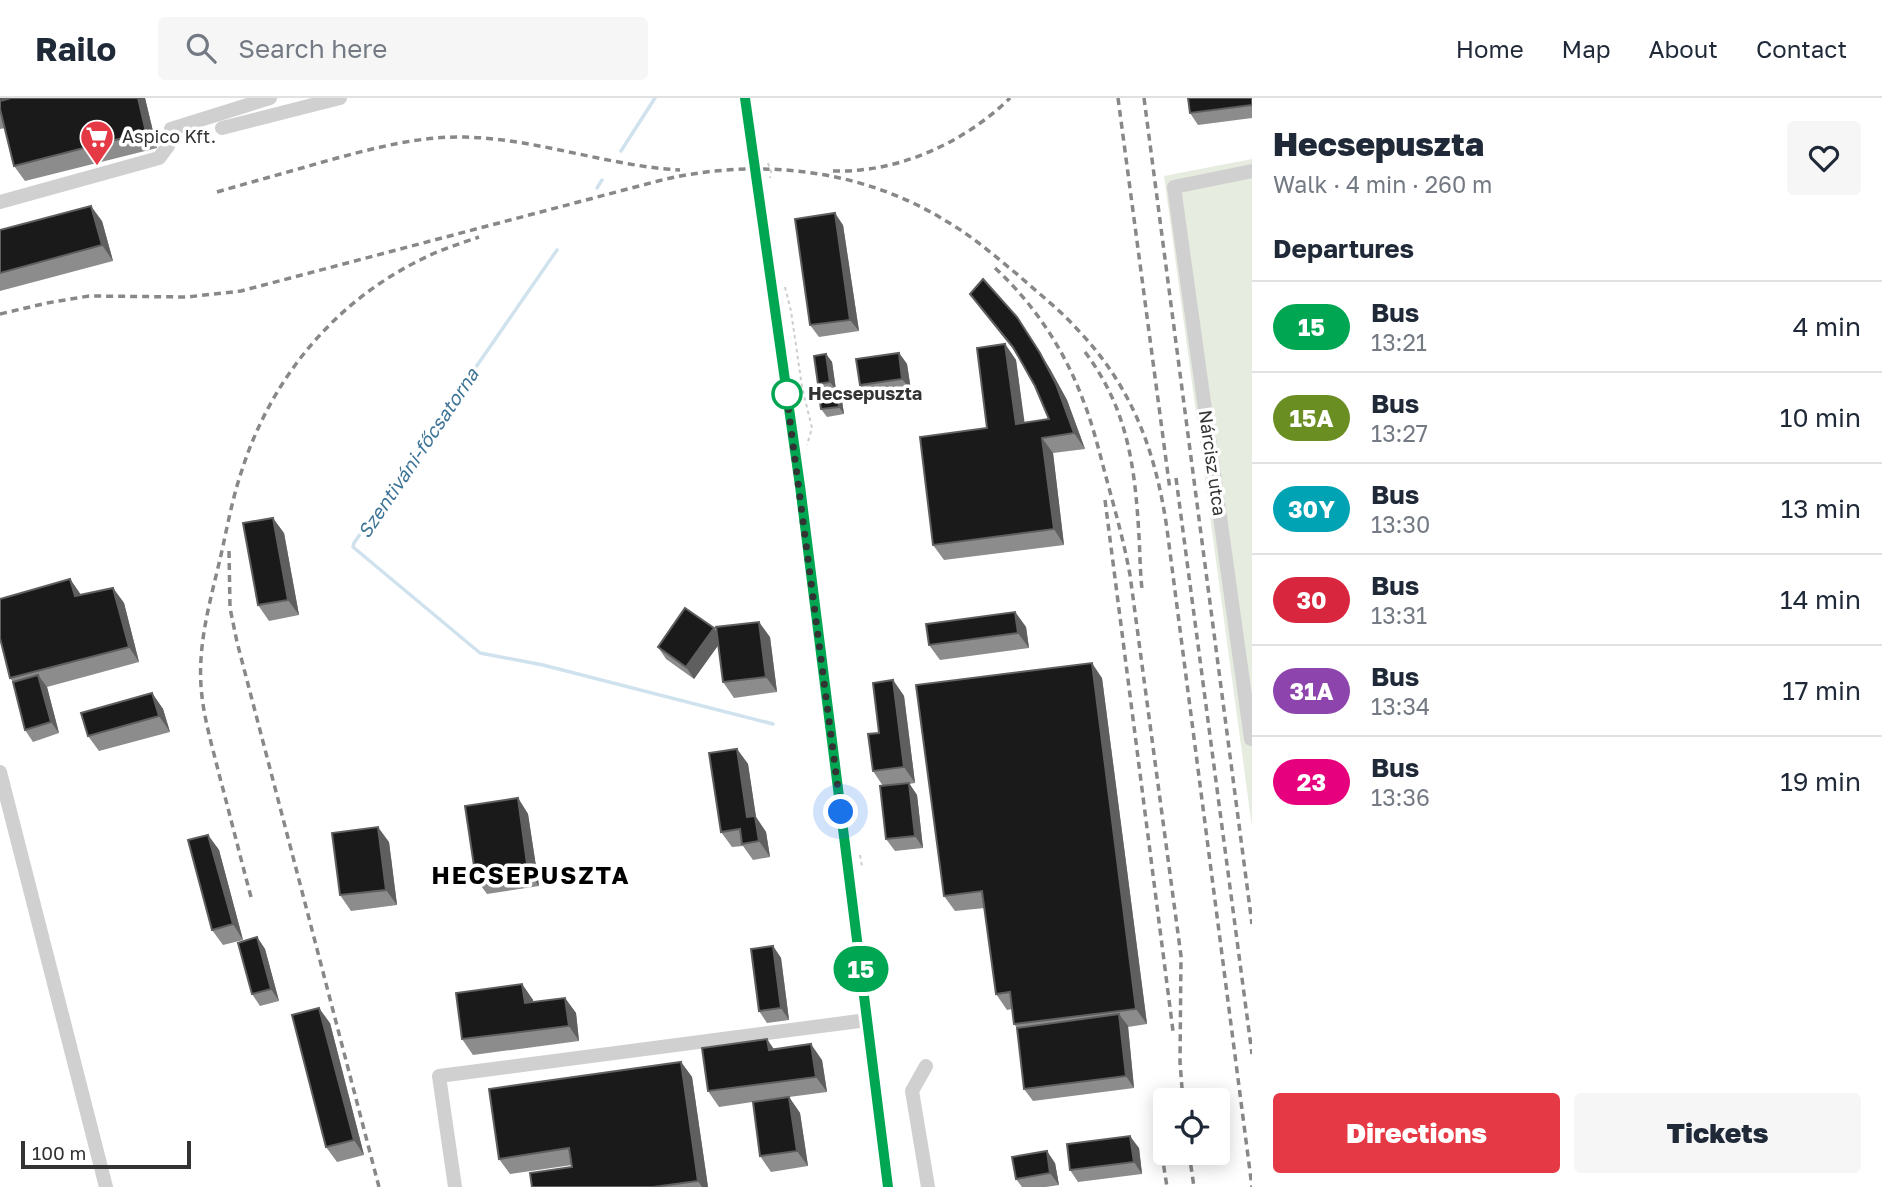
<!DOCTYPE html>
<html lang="en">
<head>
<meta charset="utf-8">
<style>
	:root { --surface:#fff; --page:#f6f6f7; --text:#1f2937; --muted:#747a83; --line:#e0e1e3; --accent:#e63946 }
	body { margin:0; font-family:"Golos Text",sans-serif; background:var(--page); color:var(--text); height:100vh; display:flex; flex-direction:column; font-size:26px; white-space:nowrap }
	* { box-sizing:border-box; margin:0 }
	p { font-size:23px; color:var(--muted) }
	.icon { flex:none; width:38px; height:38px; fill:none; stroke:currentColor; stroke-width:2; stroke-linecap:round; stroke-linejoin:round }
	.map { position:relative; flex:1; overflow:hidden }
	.details { display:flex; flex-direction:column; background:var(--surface); width:630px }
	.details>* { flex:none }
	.badge { padding:0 14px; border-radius:23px; font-size:24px; line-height:46px }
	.tools { position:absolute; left:1153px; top:990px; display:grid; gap:14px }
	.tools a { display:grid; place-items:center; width:77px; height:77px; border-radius:7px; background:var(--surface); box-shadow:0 4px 18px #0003; font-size:35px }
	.scale { position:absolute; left:21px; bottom:18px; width:170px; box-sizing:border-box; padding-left:7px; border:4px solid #333; border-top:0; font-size:19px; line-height:24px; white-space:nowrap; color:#333; -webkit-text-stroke:5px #fff; paint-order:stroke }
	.you { position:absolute; width:35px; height:35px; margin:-18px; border:5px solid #fff; border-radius:50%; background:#1a73e8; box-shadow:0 0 0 10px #1a73e833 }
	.map>.badge { position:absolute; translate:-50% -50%; box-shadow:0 0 0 4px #fff }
	h2 { padding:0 21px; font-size:26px; line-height:63px }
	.round { display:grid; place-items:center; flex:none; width:74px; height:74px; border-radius:7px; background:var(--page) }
	.overview { display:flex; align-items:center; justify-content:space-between; height:119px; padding:0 21px }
	h1 { font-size:33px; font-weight:800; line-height:52px }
	.primary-button { display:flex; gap:14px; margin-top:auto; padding:14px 21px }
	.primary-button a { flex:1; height:80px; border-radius:7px; background:var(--accent); color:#fff; font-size:28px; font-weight:800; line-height:80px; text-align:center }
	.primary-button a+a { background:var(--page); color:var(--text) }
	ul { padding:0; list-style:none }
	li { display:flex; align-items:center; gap:21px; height:91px; padding:0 21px; border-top:2px solid var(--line) }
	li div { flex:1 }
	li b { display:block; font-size:26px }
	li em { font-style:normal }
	li .badge { min-width:77px; font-weight:700; text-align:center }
	header { display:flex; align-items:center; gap:42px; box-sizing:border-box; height:98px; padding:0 35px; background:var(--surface); border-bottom:2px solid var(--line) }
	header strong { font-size:33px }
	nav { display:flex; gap:38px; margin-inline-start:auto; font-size:24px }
	.search { width:490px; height:63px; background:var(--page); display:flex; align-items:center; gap:18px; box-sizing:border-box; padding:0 24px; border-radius:7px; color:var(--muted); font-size:26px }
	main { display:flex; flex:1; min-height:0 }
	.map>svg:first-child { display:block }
</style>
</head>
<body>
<header>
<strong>Railo</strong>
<div class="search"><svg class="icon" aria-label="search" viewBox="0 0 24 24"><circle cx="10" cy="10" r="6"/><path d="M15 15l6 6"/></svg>Search here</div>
<nav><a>Home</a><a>Map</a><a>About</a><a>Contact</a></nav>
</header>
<main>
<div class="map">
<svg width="1252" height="1089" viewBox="0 0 1252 1089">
	<rect width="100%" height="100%" fill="#fff"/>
	<!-- green -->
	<path fill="#e6ecdf" d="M1252,61V729L1164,78Z"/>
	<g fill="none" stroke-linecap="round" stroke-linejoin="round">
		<!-- stream -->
		<g stroke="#cfe2ee" stroke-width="3.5">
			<path d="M621,53L655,0"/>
			<path d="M597,90L602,82"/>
			<path d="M557,152L354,445L353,449L480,555L543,567L773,626"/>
		</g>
		<!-- path -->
		<g stroke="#cdcdcd" stroke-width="2" stroke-dasharray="3.5 3.5" stroke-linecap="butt">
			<path d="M768,65L771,74L770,80"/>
			<path d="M785,189L791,213L802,289L812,330L807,347"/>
			<path d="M860,757L862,768"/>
		</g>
		<!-- minor -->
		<g stroke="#d0d0d0" stroke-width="14">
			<path d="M745,0L800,388L888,1089"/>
			<path d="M222,30L340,0"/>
			<path d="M0,104L159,60L168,48L171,31L270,0"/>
			<path d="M1251,641L1174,89L1252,73"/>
			<path d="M0,674L106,1089"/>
			<path d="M926,968L912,993L928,1089"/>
			<path d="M455,1089L439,978L867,922"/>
		</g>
		<!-- rail -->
		<g stroke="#888" stroke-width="3.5" stroke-dasharray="7 5" stroke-linecap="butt">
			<path d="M1118,0L1170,392"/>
			<path d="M1144,0L1252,826"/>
			<path d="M833,73C898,75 964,45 1010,0"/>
			<path d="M217,94C251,84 285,75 319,65C367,52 415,38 465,39C538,41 608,68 680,72"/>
			<path d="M995,170C1034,206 1064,251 1083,302C1093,327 1099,353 1106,379C1115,412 1124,444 1130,477L1181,858L1180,964L1183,1003"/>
			<path d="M0,216L47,205L89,198L187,199L241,193L658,83C754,59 861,70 946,123C972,138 995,158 1018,177C1038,195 1059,211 1077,231C1132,288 1156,354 1167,431L1252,1089"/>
			<path d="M1085,254C1128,311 1135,369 1139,438C1140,456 1140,473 1142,491"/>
			<path d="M1176,380L1252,956"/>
			<path d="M1105,402L1173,933"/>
			<path d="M229,453L230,510L237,544L379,1089"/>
			<path d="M251,799C240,758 230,717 219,676C212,647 203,618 201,588C198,543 211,500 221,457C227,430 232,402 241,375C270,282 333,205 420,162C439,152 459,146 479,139"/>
			<path d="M1160,1044L1167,1089"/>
			<path d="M1189,1055L1194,1089"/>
		</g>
	</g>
	<!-- wall -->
	<g fill="#8c8c8c">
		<path d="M0,0H145L157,50L25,83L14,68L5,30L0,31Z"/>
		<path d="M1252,0V20L1198,27L1190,15Z"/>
		<path d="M102,123L113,163L0,193V132Z"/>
		<path d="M843,127L859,233L819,239L810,227Z"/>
		<path d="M970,196L1028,235L1050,271L1067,302L1085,351L1053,355L1064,447L944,462L933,447L987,330L1005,246L1016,262L1024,325L1049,321L1035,288L1017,256L981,211Z"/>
		<path d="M899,255L907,266L911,292L868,299L860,287Z"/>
		<path d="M826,256L832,264L836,292L824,293L818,286Z"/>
		<path d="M842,303L844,316L827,319L821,311Z"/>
		<path d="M284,435L299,517L269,523L258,507Z"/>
		<path d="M70,481L81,497L113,490L124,505L139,564L47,589L59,635L33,644L25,632L13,584L10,580Z"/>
		<path d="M1015,514L1026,529L1029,550L940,562L929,547Z"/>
		<path d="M717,535L770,539L777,594L734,600L723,584L719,546L694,581L666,561L658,549Z"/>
		<path d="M1102,580L1147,926L1128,929L1134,990L1033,1003L1024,991L1017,930L1014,926L1012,911L1007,912L996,896L985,810L955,813L944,798Z"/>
		<path d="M893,582L904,598L915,685L909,686L917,697L923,750L895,753L886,741L883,688L873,673L879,635Z"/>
		<path d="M152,595L163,611L170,634L99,653L88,638Z"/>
		<path d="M737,651L748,666L756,719L766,734L770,759L753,762L743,748L732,749L721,734Z"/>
		<path d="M518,700L528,716L539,788L487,796L476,781Z"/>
		<path d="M208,737L219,752L243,842L223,847L212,832Z"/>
		<path d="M389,744L397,807L351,813L340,797Z"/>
		<path d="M257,839L265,851L279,903L260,908L252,896Z"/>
		<path d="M773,848L781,860L789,922L767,925L759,913Z"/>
		<path d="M522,886L533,902V904L565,900L576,915L579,943L473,957L462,941Z"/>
		<path d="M330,925L364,1057L337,1064L326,1049Z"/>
		<path d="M774,951L822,962L827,994L789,999L800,1015L808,1068L771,1074L760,1058L779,1000L719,1009L708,993Z"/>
		<path d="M681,964L692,979L708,1089H532L572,1069V1067L510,1076L499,1061Z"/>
		<path d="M1139,1050L1142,1076L1078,1084L1070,1072Z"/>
		<path d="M1055,1065L1059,1087L1046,1089H1022L1016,1081Z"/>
	</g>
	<!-- shaded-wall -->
	<g fill="#5f5f5f">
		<path d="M138,0H145L157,50L146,34Z"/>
		<path d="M91,108L102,123L113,163L102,147Z"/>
		<path d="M835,115L843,127L859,233L850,222Z"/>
		<path d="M1017,219L1050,271L1067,302L1085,351L1074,335Z"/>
		<path d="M1005,246L1016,262L1027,342L1016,326Z"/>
		<path d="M899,255L907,266L911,292L902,281Z"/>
		<path d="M826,256L832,264L836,292L830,284Z"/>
		<path d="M837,295L842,303L844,316L839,309Z"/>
		<path d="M1042,340L1053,355L1064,447L1054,431Z"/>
		<path d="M273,420L284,435L299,517L288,502Z"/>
		<path d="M70,481L81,497L75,498Z"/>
		<path d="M113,490L124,505L139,564L129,549Z"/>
		<path d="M1015,514L1026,529L1029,550L1018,535Z"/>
		<path d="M759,524L770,539L777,594L766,579Z"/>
		<path d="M714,530L722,542L694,581L686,569Z"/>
		<path d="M1092,565L1102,580L1147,926L1136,911Z"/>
		<path d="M38,577L47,589L59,635L51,624Z"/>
		<path d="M893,582L904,598L915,685L904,669Z"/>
		<path d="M152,595L163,611L170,634L159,618Z"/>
		<path d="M737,651L748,666L756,719L766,734L770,759L759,743L747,719Z"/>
		<path d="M909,685L917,697L923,750L915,738Z"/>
		<path d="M518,700L528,716L539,788L528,773Z"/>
		<path d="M378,729L389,744L397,807L386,792Z"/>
		<path d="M208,737L219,752L243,842L233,826Z"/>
		<path d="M257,839L265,851L279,903L271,891Z"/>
		<path d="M773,848L781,860L789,922L781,910Z"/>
		<path d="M522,886L533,902L536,921L525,905Z"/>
		<path d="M565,900L576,915L579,943L569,928Z"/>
		<path d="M319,910L330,925L364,1057L354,1042Z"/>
		<path d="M1119,916L1128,928L1134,990L1126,978Z"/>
		<path d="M767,941L778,957L769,952Z"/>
		<path d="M811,946L822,962L827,994L816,979Z"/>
		<path d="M681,964L692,979L708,1089H702L698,1083Z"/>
		<path d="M789,999L800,1015L808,1068L797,1053Z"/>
		<path d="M1130,1038L1139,1050L1142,1076L1134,1064Z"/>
		<path d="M1047,1053L1055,1065L1059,1087L1050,1075Z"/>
	</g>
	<!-- building -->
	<g fill="#1a1a1a" stroke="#5f5f5f" stroke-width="2">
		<path d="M0,0H11L0,3Z"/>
		<path d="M11,0H138L146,34L14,68L0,11V3Z"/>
		<path d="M1188,0H1252V7L1190,15Z"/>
		<path d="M91,108L102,147L0,175V132Z"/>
		<path d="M835,115L850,222L810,227L795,121Z"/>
		<path d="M983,181L1017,219L1040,255L1056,286L1074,335L1042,340L1054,431L933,447L920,339L987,330L977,250L1005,246L1016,326L1049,321L1035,288L1013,249L970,196Z"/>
		<path d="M899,255L902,281L860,287L856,261Z"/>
		<path d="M826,256L830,284L818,286L814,258Z"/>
		<path d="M837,295L839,309L821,311L819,298Z"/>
		<path d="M273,420L288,502L258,507L243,425Z"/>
		<path d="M70,481L75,498L113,490L129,549L10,580L0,540V501Z"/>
		<path d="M685,510L714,530L686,569L658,549Z"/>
		<path d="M1015,514L1018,535L929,547L926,526Z"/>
		<path d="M759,524L766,579L723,584L716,529Z"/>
		<path d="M1092,565L1136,911L1014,926L1010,894L996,896L982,793L944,798L916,587Z"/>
		<path d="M38,577L51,624L25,632L13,584Z"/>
		<path d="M893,582L904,669L873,673L868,636L879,635L873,585Z"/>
		<path d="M152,595L159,618L88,638L81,615Z"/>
		<path d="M737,651L747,719L755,718L759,743L742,746L740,731L721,734L709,655Z"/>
		<path d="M909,685L915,738L886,741L880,688Z"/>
		<path d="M518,700L528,773L476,781L465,708Z"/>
		<path d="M378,729L386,792L340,797L332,735Z"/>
		<path d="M208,737L233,826L212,832L188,742Z"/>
		<path d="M257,839L271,891L252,896L238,845Z"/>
		<path d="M773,848L781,910L759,913L751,851Z"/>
		<path d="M522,886L525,905L565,900L569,928L462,941L456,895Z"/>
		<path d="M319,910L354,1042L326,1049L292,917Z"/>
		<path d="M1119,916L1126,978L1024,991L1017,930Z"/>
		<path d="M767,941L769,952L811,946L816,979L708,993L702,950Z"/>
		<path d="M681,964L698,1083L653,1089H532L530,1075L572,1069L569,1050L499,1061L489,991Z"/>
		<path d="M789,999L797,1053L760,1058L753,1004Z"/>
		<path d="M1130,1038L1134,1064L1070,1072L1067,1046Z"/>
		<path d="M1047,1053L1050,1075L1016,1081L1012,1059Z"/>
	</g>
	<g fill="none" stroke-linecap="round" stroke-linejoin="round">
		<!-- line casing -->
		<g stroke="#fff" stroke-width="16">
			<path id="line" d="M745,0L800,388L888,1089"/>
		</g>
		<!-- line -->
		<use href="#line" stroke="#00a651" stroke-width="10"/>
		<!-- walk -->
		<path stroke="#333" stroke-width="7" stroke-dasharray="0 12.6" d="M787,296L785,285L841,714"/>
	</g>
	<!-- icons -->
	<defs>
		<g id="supermarket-pin" transform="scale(1.75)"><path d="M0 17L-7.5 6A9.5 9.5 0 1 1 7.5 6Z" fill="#e63946" stroke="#fff"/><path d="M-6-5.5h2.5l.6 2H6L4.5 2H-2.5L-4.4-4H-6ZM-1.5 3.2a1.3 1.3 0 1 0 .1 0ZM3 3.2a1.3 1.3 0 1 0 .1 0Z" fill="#fff"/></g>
	</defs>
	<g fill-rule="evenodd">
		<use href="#supermarket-pin" x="97" y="39"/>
	</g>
	<!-- markers -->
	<circle fill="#fff" stroke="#00a651" stroke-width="3.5" cx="787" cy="296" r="14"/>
	<g text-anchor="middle" stroke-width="7" stroke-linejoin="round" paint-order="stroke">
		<!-- poi labels -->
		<g font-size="18" fill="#333" stroke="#fff" text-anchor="start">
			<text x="122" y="45">Aspico Kft.</text>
		</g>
		<!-- stop labels -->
		<g font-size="18" font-weight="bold" fill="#333" stroke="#fff" text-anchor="start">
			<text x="808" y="302">Hecsepuszta</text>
		</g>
		<!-- street labels -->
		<g font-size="18" fill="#333" stroke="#fff">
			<text transform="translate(1212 365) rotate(82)" y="6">Nárcisz utca</text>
		</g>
		<!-- water labels -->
		<g font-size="19" font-style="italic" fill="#3f7597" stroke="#fff">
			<text transform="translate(418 355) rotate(-56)" y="7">Szentiváni-főcsatorna</text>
		</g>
		<!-- district labels -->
		<g font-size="24" font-weight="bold" letter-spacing="2" fill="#000" stroke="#fff">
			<text x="531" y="786">HECSEPUSZTA</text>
		</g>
	</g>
</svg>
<div class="tools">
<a><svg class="icon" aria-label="locate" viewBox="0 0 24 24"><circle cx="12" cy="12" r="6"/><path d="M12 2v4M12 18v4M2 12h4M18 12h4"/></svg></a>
</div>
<div class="scale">100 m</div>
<div class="you" style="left:841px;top:714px"></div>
<b class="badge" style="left:861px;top:871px;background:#00a651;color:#fff">15</b>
</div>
<section class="details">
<div class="overview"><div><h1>Hecsepuszta</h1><p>Walk · 4 min · 260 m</p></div><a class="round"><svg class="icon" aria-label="heart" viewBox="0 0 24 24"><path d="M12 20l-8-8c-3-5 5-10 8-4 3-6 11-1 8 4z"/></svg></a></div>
<h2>Departures</h2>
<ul>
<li><span class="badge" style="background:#00a651;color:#fff">15</span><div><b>Bus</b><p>13:21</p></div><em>4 min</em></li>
<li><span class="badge" style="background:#6b8e23;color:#fff">15A</span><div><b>Bus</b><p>13:27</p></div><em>10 min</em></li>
<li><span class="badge" style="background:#00a3b4;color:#fff">30Y</span><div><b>Bus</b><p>13:30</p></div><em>13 min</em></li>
<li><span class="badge" style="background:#d7263d;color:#fff">30</span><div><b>Bus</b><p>13:31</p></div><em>14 min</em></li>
<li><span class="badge" style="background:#8e44ad;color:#fff">31A</span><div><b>Bus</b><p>13:34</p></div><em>17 min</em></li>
<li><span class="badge" style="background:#e6007e;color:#fff">23</span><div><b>Bus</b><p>13:36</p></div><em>19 min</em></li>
</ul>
<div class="primary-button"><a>Directions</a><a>Tickets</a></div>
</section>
</main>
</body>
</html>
